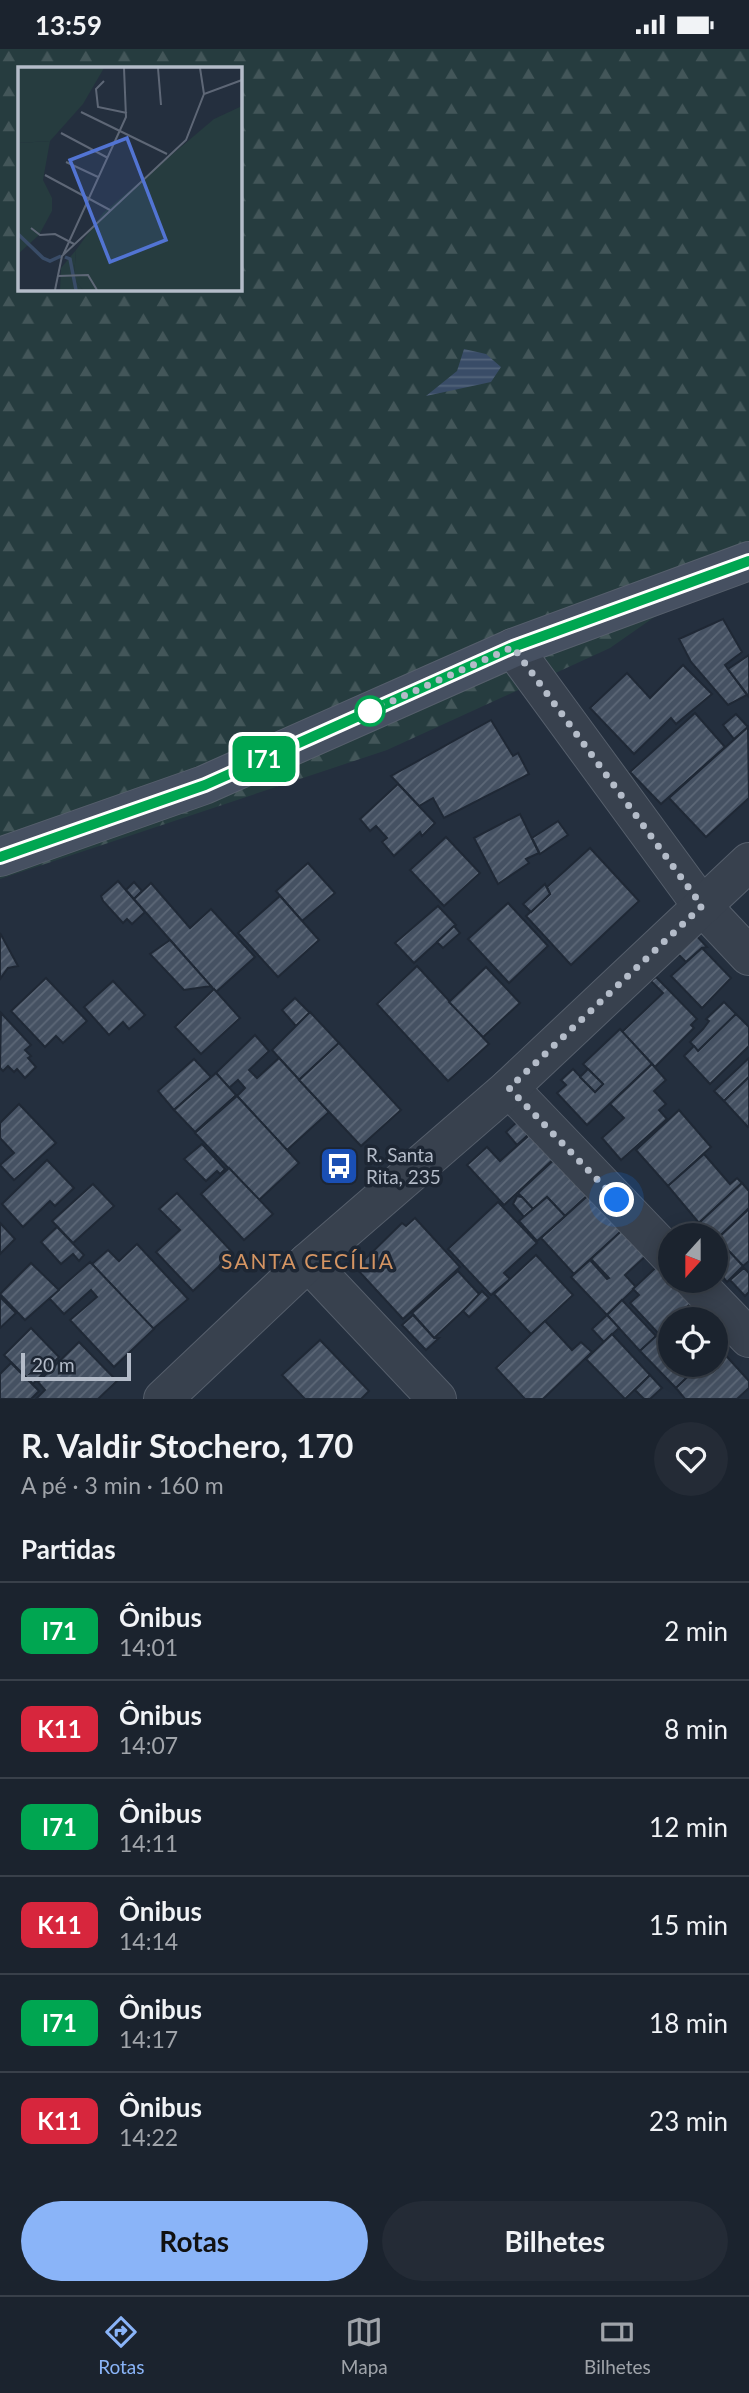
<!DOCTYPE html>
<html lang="pt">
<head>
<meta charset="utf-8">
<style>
	:root { --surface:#1b232e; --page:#242b36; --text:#f1f3f6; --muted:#a0a4aa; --line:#39404a; --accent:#8ab4f8 }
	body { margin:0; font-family:Lato,sans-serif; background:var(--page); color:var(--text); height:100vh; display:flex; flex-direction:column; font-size:26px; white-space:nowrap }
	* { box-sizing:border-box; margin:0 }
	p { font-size:23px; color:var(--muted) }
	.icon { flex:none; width:38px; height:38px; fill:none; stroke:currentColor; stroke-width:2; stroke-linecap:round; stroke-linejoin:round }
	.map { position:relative; height:1350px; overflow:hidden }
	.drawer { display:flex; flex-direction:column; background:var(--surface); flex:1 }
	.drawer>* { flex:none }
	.badge { padding:0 14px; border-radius:10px; font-size:24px; line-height:46px }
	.needle { width:46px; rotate:201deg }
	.buttons { position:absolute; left:658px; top:1174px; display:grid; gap:14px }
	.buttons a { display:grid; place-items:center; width:70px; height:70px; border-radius:50%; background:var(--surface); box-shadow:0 4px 18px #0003,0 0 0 2px var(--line); font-size:35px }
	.scale { position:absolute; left:21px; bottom:18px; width:110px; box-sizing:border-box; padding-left:7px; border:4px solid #b4bcc9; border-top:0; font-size:19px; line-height:24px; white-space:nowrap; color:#b4bcc9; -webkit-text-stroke:5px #1d2633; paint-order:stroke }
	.you { position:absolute; width:35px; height:35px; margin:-18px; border:5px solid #fff; border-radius:50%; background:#1a73e8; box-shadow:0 0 0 10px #1a73e833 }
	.map>.badge { position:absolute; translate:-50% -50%; box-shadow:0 0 0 4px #fff }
	h2 { padding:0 21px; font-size:26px; line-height:63px }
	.round { display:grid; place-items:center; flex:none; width:74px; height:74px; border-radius:37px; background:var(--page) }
	.headline { display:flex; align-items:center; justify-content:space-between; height:119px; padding:0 21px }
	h1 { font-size:33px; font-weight:700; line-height:52px }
	.button { display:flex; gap:14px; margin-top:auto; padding:14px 21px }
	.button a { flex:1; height:80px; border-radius:42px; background:var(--accent); color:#111; font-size:28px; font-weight:700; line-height:80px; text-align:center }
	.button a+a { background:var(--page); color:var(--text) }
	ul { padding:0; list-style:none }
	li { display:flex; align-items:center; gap:21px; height:98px; padding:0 21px; border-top:2px solid var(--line) }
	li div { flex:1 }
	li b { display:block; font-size:26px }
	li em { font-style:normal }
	li .badge { min-width:77px; font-weight:700; text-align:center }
	.status { display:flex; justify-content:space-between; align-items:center; height:49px; padding:0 35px; background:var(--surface); direction:ltr }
	.status svg { height:19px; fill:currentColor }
	.menu { display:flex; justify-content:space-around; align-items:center; height:98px; border-top:2px solid var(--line); background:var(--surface); font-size:19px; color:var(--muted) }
	.menu a { display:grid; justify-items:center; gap:4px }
	.menu .selected { color:var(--accent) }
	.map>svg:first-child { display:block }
</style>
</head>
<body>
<div class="status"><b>13:59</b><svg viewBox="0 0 49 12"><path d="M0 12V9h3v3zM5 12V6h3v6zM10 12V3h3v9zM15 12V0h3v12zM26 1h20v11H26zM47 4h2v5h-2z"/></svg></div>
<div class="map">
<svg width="749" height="1350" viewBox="0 0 749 1350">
	<defs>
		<pattern id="forest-firs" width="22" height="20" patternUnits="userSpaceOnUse" patternTransform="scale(1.75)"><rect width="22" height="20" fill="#263c3f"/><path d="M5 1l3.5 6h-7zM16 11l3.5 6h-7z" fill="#435659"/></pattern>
		<pattern id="water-rules" width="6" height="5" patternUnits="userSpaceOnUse" patternTransform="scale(1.75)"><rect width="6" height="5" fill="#394c67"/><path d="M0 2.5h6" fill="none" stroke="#53647b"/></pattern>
		<pattern id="building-hatch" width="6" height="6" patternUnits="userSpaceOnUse" patternTransform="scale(1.75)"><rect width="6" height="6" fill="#455162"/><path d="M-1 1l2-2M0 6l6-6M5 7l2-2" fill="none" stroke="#5d6877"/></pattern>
	</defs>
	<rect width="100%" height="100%" fill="#242f3e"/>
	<!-- forest -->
	<path fill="url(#forest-firs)" fill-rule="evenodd" d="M0,0H749V502L610,599L387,701L0,830ZM19,19H240V240H19Z"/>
	<!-- water -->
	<path fill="url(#water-rules)" d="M464,300L486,305L501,318L491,333L426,347L457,322Z"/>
	<!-- building -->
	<g fill="url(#building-hatch)" stroke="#1f2835" stroke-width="2">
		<path d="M723,570L742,603L725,616L747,646L728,656L691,613L679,590Z"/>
		<path d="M749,606V648L728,620Z"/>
		<path d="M683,616L712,645L676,675L671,669L634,705L590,659L627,624L650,649Z"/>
		<path d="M695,664L725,698L661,755L630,723Z"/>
		<path d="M736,665L748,678L734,690L723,676Z"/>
		<path d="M491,671L513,707L518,704L529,725L444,769L433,749L419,757L391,727Z"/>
		<path d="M748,678L749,749L706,788L669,749Z"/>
		<path d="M398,735L435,774L422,787L420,783L394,807L382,793L387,789L376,777L370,782L360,770Z"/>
		<path d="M520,765L539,804L526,810L529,814L498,835L474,789Z"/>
		<path d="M558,772L568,786L540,805L532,789Z"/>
		<path d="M446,788L480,824L444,857L410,821Z"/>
		<path d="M590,799L639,852L571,916L526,867L550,845L547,838Z"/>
		<path d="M308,814L335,844L302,872L276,842Z"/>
		<path d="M118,832L145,863L132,875L127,870L123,874L103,852L101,847Z"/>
		<path d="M134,833L142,842L134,850L126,841Z"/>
		<path d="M151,834L190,879L211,860L255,908L216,943L134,850Z"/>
		<path d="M545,835L550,845L531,863L523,855Z"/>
		<path d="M280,847L319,891L278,928L238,884Z"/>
		<path d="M508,854L548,897L509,934L468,890Z"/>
		<path d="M438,857L456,876L414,914L395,894Z"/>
		<path d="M454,877L460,884L443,899L437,893Z"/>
		<path d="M692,882L707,898L702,899L686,913L673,900Z"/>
		<path d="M0,884L18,917L8,919L0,930Z"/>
		<path d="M170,891L211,937L184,941L150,905Z"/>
		<path d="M702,899L731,929L702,959L671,927Z"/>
		<path d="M417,917L489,995L448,1032L377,955Z"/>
		<path d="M486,918L520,954L483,988L449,953Z"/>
		<path d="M656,928L697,970L691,976L694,979L655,1018L622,983L663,944L651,932Z"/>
		<path d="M46,929L87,972L63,994L56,987L45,998L11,962Z"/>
		<path d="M113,932L145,966L129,980L123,973L109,986L84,958Z"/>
		<path d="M214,940L240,969L201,1005L175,978Z"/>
		<path d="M295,949L310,964L296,977L282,961Z"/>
		<path d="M724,953L736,965L698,1002L690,993L703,980L709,972L706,970Z"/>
		<path d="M310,963L339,994L299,1031L272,1001Z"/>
		<path d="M1,964L31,996L25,1001L31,1007L28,1009L36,1018L25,1029L17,1020L14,1023L8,1017L3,1022L0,1019Z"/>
		<path d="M736,965L749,978V997L710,1035L684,1007L694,997L698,1002Z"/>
		<path d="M620,980L652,1015L587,1076L557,1044L566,1036L561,1031L573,1020L595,1043L603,1035L583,1015Z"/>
		<path d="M255,986L269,1002L249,1021L257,1029L279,1009L329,1063L287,1101L237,1047L245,1039L238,1031L229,1039L216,1024Z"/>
		<path d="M339,994L401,1061L361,1097L299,1031Z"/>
		<path d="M749,1009V1028L724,1052L714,1042Z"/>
		<path d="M194,1010L211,1028L174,1061L158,1042Z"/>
		<path d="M652,1015L666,1031L654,1042L666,1055L659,1061L667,1070L621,1111L602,1089L624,1069L610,1055Z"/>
		<path d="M588,1020L603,1035L595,1043L580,1028Z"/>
		<path d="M216,1024L236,1046L195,1083L174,1061Z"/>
		<path d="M749,1028V1077L748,1078L724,1052Z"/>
		<path d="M237,1047L299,1114L259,1151L195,1084Z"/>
		<path d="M19,1055L56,1094L14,1131L0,1116L14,1104L0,1089V1074Z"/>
		<path d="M679,1061L711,1098L668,1137L636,1101Z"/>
		<path d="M519,1071L530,1084L517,1096L506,1083Z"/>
		<path d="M535,1081L558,1106L504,1156L467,1116L487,1098L500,1112Z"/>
		<path d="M202,1095L225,1120L220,1125L217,1122L206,1132L184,1110Z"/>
		<path d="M704,1105L730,1135L737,1129L742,1134L699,1174L668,1137Z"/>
		<path d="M557,1108L591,1143L565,1167L547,1148L533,1160L518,1144Z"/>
		<path d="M47,1111L74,1139L55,1157L50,1152L23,1178L2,1155Z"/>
		<path d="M229,1119L273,1165L244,1191L201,1145Z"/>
		<path d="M742,1134L749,1142V1159L716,1191V1186H710L699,1174Z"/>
		<path d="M93,1135L114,1157L73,1194L52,1172Z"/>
		<path d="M593,1142L626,1178L574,1225L541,1189Z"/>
		<path d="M177,1144L233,1204L193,1242L156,1203L180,1181L159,1160Z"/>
		<path d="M517,1147L522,1148L533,1160L524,1168L513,1155Z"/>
		<path d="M547,1148L565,1167L537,1192L519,1172Z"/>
		<path d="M498,1153L537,1194L504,1224L510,1230L491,1246L448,1200Z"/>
		<path d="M749,1160V1212L743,1217L717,1190Z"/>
		<path d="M415,1169L460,1218L403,1270L356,1219L402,1174L406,1177Z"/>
		<path d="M632,1172L649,1204L625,1226L636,1238L607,1266L571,1228L590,1211L607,1230L609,1229L591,1210Z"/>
		<path d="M0,1174L15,1190L0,1205Z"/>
		<path d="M57,1178L84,1206L79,1212L73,1205L61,1215L41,1193Z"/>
		<path d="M137,1195L188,1250L153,1280L92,1215L108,1201L119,1212Z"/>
		<path d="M726,1199L743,1217L727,1233L716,1219V1209Z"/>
		<path d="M536,1206L573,1246L531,1285L494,1245Z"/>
		<path d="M667,1208L670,1211V1232H690L702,1245L675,1270H670V1275L659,1285L630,1254L639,1246L633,1240Z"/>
		<path d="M90,1213L154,1280L114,1318L70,1271L97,1248L91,1241L64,1265L49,1249Z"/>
		<path d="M31,1214L59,1241L25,1271L0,1245Z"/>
		<path d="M744,1219L749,1224V1243L745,1247L730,1231Z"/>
		<path d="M458,1222L480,1246L434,1289L412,1264Z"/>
		<path d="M482,1242L489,1249L469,1268L463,1262Z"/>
		<path d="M0,1248L16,1264L0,1279Z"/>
		<path d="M698,1248L712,1263L704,1270H674Z"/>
		<path d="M622,1251L656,1287L640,1302L607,1266Z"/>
		<path d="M413,1266L434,1289H439L426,1301L402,1276Z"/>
		<path d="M607,1266L619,1279L604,1293L592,1280Z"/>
		<path d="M545,1272L572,1301L581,1293L592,1303L543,1350H525L496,1319Z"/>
		<path d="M670,1274V1316H700L676,1339L640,1302Z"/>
		<path d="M31,1279L59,1308L33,1335L4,1306Z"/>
		<path d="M612,1285L650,1326L625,1350L586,1310Z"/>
		<path d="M320,1291L369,1342L361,1350H305L282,1326Z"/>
		<path d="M79,1293L117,1332L98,1350H36L45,1341L38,1333Z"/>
		<path d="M719,1299L749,1332V1339L737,1350H685L676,1339L700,1316H716Z"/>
		<path d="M11,1314L39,1342L31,1350H0V1325Z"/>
		<path d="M650,1326L662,1339L650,1350H644L635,1341Z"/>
	</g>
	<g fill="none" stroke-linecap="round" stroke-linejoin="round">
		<!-- minor casing -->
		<g stroke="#565f6c" stroke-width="40">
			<g id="minor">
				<path d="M513,599L702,857L749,907"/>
				<path d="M509,1039L670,1207"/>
				<path d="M308,1213L437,1350"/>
				<path d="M694,1232L749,1289"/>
				<path d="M163,1350L308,1213L509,1039L749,813"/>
			</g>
		</g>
		<!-- secondary casing -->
		<g stroke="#565f6c" stroke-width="40">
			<path id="secondary" d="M0,808L204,736L513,599L749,512"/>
		</g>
		<!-- minor -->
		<use href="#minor" stroke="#38414e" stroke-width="38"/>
		<!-- secondary -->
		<use href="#secondary" stroke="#465061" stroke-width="38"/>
	</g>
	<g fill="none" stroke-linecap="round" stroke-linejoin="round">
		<!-- line casing -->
		<g stroke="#fff" stroke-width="16">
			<path id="line" d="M0,808L205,736L513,598L749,512"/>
		</g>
		<!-- line -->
		<use href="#line" stroke="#00a651" stroke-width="10"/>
		<!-- walk -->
		<path stroke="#b4bcc9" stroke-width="7" stroke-dasharray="0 12.6" d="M370,662L513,598L702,857L509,1039L617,1151"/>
	</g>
	<!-- icons -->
	<defs>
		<g id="bus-square" transform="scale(2.0125)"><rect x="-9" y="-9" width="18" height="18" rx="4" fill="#1a4fb4" stroke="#1d2633"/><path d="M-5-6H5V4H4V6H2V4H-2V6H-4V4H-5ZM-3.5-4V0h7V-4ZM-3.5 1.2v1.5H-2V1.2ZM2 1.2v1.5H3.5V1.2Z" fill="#fff"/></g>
	</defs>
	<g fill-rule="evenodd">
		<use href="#bus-square" x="339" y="1117"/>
	</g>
	<!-- markers -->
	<circle fill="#fff" stroke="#00a651" stroke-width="3.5" cx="370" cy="662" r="14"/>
	<g text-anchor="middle" stroke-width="7" stroke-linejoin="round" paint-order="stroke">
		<!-- poi labels -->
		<g font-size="19" fill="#b4bcc9" stroke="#1d2633" text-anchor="start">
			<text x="366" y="1113">R. Santa<tspan x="366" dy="22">Rita, 235</tspan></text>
		</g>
		<!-- neighbourhood labels -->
		<g font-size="21" letter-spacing="2" fill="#d59563" stroke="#1d2633">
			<text x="308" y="1220">SANTA CECÍLIA</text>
		</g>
	</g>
	<!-- overview -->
	<g transform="translate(18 18)">
		<rect width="224" height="224" fill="#242f3e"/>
		<path d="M32,74L25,113L34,131V144L21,168L0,187V76ZM58,183L56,212L65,223H42L43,201Z" fill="#263c3f"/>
		<path d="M0,1H86L65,37L32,74L0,76ZM224,39V223H65L56,212L58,183L85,146L196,52Z" fill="#263c3f"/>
		<path fill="none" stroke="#394c67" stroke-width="3.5" d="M0,167L25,191L32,194L43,189M47,190L52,192L58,223"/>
		<path fill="none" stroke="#5e6776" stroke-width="2" d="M140,1L143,38M182,1L186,27M86,14L78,22L80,40L109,46M63,45L149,87M43,66L90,91M48,95L80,110M27,108L92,143M13,161L22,168L37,167L56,177M45,188L108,50L106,1M40,209L70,208L79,223M37,223L44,189L168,73L186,27L224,13"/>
		<path fill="#5274d3" fill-opacity="0.15" stroke="#5274d3" stroke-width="3.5" d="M109,71L148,173L92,195L52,93Z"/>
		<rect width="224" height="224" fill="none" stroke="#b4bcc9" stroke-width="3.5"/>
	</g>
</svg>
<div class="buttons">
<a><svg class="needle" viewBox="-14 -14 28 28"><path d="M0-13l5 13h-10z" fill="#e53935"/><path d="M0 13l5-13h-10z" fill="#a0a4aa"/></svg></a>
<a><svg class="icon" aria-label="locate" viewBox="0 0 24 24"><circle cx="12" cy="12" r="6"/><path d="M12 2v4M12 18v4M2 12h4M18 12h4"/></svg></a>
</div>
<div class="scale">20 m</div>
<div class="you" style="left:617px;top:1151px"></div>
<b class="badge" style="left:264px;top:710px;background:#00a651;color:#fff">I71</b>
</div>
<section class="drawer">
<div class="headline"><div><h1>R. Valdir Stochero, 170</h1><p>A pé · 3 min · 160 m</p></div><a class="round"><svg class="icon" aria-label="heart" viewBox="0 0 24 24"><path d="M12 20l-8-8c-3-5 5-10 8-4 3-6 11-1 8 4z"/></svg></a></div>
<h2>Partidas</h2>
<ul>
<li><span class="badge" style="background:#00a651;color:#fff">I71</span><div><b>Ônibus</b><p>14:01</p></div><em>2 min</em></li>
<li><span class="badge" style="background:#d7263d;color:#fff">K11</span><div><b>Ônibus</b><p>14:07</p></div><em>8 min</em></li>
<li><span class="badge" style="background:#00a651;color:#fff">I71</span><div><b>Ônibus</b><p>14:11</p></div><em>12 min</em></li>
<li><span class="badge" style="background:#d7263d;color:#fff">K11</span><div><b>Ônibus</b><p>14:14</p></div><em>15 min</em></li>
<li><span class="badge" style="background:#00a651;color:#fff">I71</span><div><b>Ônibus</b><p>14:17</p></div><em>18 min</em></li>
<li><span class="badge" style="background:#d7263d;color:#fff">K11</span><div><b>Ônibus</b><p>14:22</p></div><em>23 min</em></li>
</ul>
<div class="button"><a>Rotas</a><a>Bilhetes</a></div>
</section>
<nav class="menu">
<a class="selected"><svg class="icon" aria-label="directions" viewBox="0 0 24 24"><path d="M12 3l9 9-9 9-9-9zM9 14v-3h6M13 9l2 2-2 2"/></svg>Rotas</a>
<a><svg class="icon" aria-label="map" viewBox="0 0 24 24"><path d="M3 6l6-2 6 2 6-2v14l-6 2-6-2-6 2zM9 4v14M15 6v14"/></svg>Mapa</a>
<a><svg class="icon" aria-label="tickets" viewBox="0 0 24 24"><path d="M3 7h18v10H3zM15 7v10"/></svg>Bilhetes</a>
</nav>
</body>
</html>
